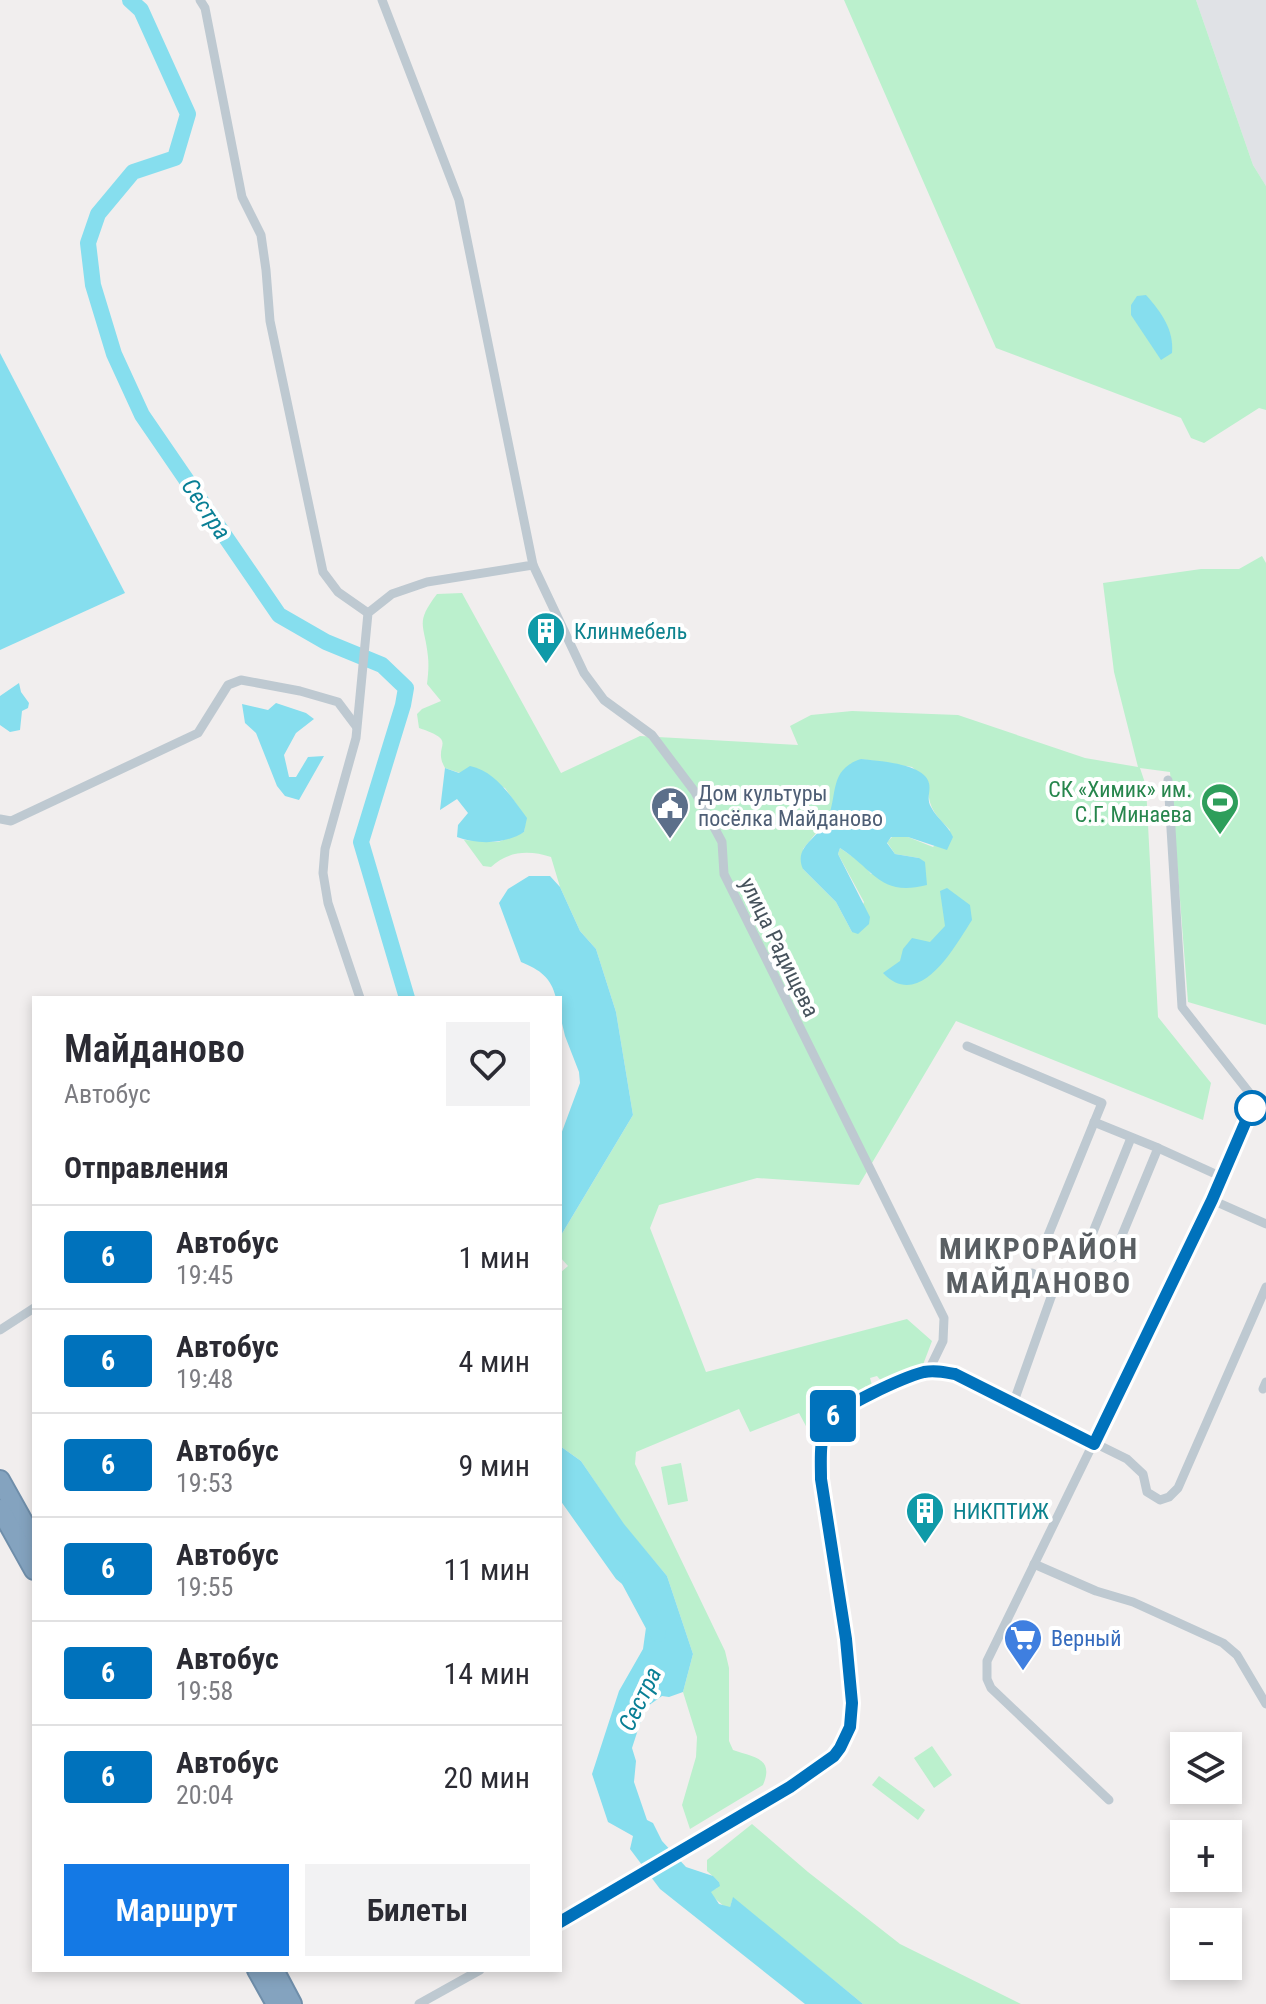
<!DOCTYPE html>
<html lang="ru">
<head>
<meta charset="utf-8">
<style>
	:root { --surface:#fff; --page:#f2f2f3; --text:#2b2b33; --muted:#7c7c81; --line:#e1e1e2; --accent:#1479e5 }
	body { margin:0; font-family:"Roboto Condensed",sans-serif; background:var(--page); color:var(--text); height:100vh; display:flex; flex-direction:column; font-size:30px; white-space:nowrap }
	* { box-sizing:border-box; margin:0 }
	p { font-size:26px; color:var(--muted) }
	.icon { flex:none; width:44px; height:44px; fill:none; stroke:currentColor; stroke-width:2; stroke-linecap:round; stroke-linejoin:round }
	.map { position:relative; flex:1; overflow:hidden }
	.drawer { position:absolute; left:32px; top:996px; width:530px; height:976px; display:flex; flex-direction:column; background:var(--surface); border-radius:0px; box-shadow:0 4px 12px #0003 }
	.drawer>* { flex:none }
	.badge { padding:0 16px; border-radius:6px; font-size:28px; line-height:52px }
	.tools { position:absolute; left:1170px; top:1732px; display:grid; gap:16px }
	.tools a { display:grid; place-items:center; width:72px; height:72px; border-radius:0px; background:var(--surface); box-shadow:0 4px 12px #0003; font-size:40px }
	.map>.badge { position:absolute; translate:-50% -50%; box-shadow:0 0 0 4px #fff }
	h2 { padding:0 32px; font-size:30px; line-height:72px }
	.round { display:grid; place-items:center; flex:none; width:84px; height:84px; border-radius:0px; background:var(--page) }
	.summary { display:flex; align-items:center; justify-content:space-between; height:136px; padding:0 32px }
	h1 { font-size:38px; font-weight:600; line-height:60px }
	.action { display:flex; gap:16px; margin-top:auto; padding:16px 32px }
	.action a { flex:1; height:92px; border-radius:0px; background:var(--accent); color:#fff; font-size:32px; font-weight:600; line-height:92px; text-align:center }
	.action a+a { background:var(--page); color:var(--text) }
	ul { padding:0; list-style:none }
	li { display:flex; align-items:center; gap:24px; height:104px; padding:0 32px; border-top:2px solid var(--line) }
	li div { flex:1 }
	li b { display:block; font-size:30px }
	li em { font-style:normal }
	li .badge { min-width:88px; font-weight:700; text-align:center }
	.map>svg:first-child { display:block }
</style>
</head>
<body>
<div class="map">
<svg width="1266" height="2004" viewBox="0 0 1266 2004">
	<rect width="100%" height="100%" fill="#f1eeee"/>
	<!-- airport -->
	<path fill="#e0e2e6" d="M1196,0H1266V186L1253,165Z"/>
	<!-- green -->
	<g fill="#bbf0cd" fill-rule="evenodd">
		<path d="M844,0H1196L1253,165L1266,186V410L1259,408L1204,443L1191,438L1181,418L996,348Z"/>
		<path d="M1262,556L1266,563V1025L1188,1002L1170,772L1140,768L1146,786L1158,1017L1211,1083L1203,1120L956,1021L859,1185L757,1178L659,1205L650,1228L706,1372L907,1319L932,1341L921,1370L882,1382L877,1376L870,1378L872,1385L867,1389L866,1386C853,1398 843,1395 830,1403C819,1409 813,1418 807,1428L799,1413L750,1432L739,1409L636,1452L635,1464L725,1651L729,1668V1741L733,1750C752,1757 775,1757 763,1785L690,1829L682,1805L696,1757L697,1737L683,1692L693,1654L667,1576L624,1525L581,1461L560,1446V1273L568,1266L560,1257V1237L633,1115L616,1012L596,949L580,931L560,887L551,857C529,850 508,851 491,867L483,866L464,840L498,842L524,832L526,818L505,788L445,768C431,744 461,742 419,728L417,714L422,709L441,701L427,684C428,676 429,666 428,657C425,624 414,624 437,594L462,593L561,773L640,736L798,745L790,726L811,715L852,711L958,715L1085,758L1138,767L1114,672L1103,583L1201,569H1239ZM861,759L912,767L929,783C926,805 935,815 950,830L933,847L908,837H892L887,842L895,854L919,858L871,874L863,864L840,848L838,854L864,902L852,932L836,902L803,869V849L826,821Z"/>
		<path d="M681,1463L688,1501L668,1505L661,1467Z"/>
		<path d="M932,1746L952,1775L934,1788L914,1758Z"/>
		<path d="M879,1776L925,1810L918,1820L872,1785Z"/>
		<path d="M752,1824L808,1872L900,1944L1021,2004H863L733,1898L730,1907L726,1908L711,1895V1891L717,1888L719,1882L707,1871V1860Z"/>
	</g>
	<!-- water -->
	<g fill="#86deee">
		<path d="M1146,295C1162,313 1174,330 1172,353L1161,360L1131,315V305L1137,296Z"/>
		<path d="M0,353L125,593L0,650Z"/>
		<path d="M19,683L21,692L29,703L28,708L22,711L20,730L10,732L0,725V696Z"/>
		<path d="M276,703L306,713L314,719L296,733L284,755L289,777H296L308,757L324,756L299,800L285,796L277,786L256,733L245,723L242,704L268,710Z"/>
		<path d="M861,759C877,761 924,763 929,783C931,792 926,798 931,807C937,819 948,825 953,837L947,850L908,837H891L887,843L895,854L919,858L925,862L927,885C879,897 875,870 840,848L838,854L870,917L869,924L858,934L852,932L836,902L803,869C793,847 818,838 826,822C839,797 827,770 861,759Z"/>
		<path d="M470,766C497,772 511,797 527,818L524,832C506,844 478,845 457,837L458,825L468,813L457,799L440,810L445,768L459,773Z"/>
		<path d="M529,876H550L560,887L580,931L596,949L616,1012L633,1115L560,1237V1137L580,1083L579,1072L565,1036L560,1015V998H556C551,977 540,970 521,962L499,903L508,889Z"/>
		<path d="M947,888L970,905L972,920C955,946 920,1012 883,973L900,961L903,949L912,938L930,942L945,926L940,891Z"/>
		<path d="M560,1446L581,1461L624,1524L667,1576L693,1654L683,1692L669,1697L662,1696L645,1708L632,1748L636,1761L634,1782L647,1820L653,1823L662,1841L686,1867L713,1876L719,1882L720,1886L711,1892L719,1904L730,1907L733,1897L863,2004H805L660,1889L630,1849L633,1836L608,1822L592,1774L619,1691L643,1649L649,1606L616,1579L560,1500Z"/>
	</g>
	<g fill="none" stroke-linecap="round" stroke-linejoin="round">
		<!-- river -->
		<g stroke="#86deee" stroke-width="16">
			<path d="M130,0L141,10L188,114L175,158L133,172L98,214L88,243L93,285L114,354L142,415L279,615L326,642L382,665L406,688L403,705L361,842L407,998"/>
			<path d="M629,1580L658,1634"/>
		</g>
		<!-- highway casing -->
		<g stroke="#6f8eaa" stroke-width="22">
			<g id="highway">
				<path d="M0,1480L34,1541"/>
				<path d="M0,1509L34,1570"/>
				<path d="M257,1970L276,2004"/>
				<path d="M274,1970L292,2004"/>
			</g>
		</g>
		<!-- street -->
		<g stroke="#bec9d1" stroke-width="9">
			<path d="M200,0L205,8L242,197L261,235L266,270L270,321L323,572L338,592L368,613"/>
			<path d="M533,565L584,673L604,700L652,735L695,792L722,842L724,874L944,1318L943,1341L928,1372"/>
			<path d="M1168,780L1182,1007L1255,1100"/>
			<path d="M0,819L11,821L198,733L228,685L241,680L300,691L338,702L356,726"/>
			<path d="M360,998L328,903L323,873L325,849L356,738L368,613L392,594L427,582L533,565L459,200L382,0"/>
			<path d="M967,1046L1102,1103L1047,1238"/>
			<path d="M1094,1122L1158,1148L1113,1257L1087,1247L1131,1138"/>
			<path d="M1158,1148L1222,1177"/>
			<path d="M1212,1200L1266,1224"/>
			<path d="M0,1330L34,1308"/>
			<path d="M1263,1389L1266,1382"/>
			<path d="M1013,1404L1055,1286L1032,1273"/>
			<path d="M1034,1564L1096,1591L1133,1602L1223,1643L1237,1655L1266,1704"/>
			<path d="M1109,1800L991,1688L987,1679V1661L1212,1200L1255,1100"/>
			<path d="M560,1922L790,1787L834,1756L840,1748L850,1727L852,1703L846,1639L821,1479C821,1462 819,1440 827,1424C836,1407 904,1377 924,1373C935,1370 944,1372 955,1374L1127,1459L1143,1474L1147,1492L1160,1500L1169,1497L1178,1488L1266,1287"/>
			<path d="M419,2004L480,1970"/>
		</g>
		<!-- highway -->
		<use href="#highway" stroke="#84a3bf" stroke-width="18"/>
	</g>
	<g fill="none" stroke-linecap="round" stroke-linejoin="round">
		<!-- line casing -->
		<g stroke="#fff" stroke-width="18">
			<path id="line" d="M560,1922L790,1787L834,1756L840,1748L850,1727L852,1703L846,1639L821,1479C821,1462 819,1440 827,1424C836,1407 905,1377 924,1372C935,1370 944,1372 955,1374L1094,1444L1212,1200L1255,1100"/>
		</g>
		<!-- line -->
		<use href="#line" stroke="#0072bc" stroke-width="12"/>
	</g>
	<!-- icons -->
	<defs>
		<g id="building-pin" transform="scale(2)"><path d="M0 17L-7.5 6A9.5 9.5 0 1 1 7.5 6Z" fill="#0f9aa8" stroke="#fff"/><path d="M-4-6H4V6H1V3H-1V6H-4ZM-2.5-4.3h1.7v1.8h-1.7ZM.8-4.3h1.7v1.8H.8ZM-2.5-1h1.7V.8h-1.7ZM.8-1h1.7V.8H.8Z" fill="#fff"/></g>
		<g id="stadium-pin" transform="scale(2)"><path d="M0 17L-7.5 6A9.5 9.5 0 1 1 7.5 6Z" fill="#2e9e5b" stroke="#fff"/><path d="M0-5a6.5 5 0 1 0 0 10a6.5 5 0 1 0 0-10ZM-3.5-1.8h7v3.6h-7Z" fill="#fff"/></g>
		<g id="civic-pin" transform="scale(2)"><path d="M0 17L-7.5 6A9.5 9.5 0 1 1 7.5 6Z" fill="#5c6f8a" stroke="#fff"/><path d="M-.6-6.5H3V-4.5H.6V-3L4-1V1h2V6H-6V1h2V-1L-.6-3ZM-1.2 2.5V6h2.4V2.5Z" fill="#fff"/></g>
		<g id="supermarket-pin" transform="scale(2)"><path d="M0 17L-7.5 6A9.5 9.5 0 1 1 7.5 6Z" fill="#3f7fe0" stroke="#fff"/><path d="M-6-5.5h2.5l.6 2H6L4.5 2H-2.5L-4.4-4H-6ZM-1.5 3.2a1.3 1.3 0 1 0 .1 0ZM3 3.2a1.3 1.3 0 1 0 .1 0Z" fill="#fff"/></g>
	</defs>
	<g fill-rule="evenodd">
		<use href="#building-pin" x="546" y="631"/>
		<use href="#stadium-pin" x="1220" y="802"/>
		<use href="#civic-pin" x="670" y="806"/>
		<use href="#building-pin" x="925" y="1511"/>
		<use href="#supermarket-pin" x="1023" y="1638"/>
	</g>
	<!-- markers -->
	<circle fill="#fff" stroke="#0072bc" stroke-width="4" cx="1252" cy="1108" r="16"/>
	<g text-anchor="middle" stroke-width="8" stroke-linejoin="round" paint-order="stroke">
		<!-- culture labels -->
		<g font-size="22" fill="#0d838f" stroke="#fff" text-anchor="start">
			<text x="574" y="639">Клинмебель</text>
			<text x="953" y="1519">НИКПТИЖ</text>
		</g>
		<!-- leisure labels -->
		<g font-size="22" fill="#27864d" stroke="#fff" text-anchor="end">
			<text x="1192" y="797">СК «Химик» им.<tspan x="1192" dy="25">С.Г. Минаева</tspan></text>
		</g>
		<!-- service labels -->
		<g font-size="22" fill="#4e5e75" stroke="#fff" text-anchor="start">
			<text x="698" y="801">Дом культуры<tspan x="698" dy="25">посёлка Майданово</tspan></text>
		</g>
		<!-- street labels -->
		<g font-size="22" fill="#46525c" stroke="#fff">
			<text transform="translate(780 947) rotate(64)" y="8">улица Радищева</text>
		</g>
		<!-- shop labels -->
		<g font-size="22" fill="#366cbe" stroke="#fff" text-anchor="start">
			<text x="1051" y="1646">Верный</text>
		</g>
		<!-- water labels -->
		<g font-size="24" font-style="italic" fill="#097f95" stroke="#fff">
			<text transform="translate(206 509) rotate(56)" y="8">Сестра</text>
			<text transform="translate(640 1699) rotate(-64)" y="8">Сестра</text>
		</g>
		<!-- district labels -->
		<g font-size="30" font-weight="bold" letter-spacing="2" fill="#5a5f63" stroke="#fff">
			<text x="1039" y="1259">МИКРОРАЙОН<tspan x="1039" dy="34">МАЙДАНОВО</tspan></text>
		</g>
	</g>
</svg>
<div class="tools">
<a><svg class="icon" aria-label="layers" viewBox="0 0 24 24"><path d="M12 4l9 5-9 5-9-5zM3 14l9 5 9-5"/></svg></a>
<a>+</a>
<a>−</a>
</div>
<b class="badge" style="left:833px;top:1416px;background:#0072bc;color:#fff">6</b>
<section class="drawer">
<div class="summary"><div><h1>Майданово</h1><p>Автобус</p></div><a class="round"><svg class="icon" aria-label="heart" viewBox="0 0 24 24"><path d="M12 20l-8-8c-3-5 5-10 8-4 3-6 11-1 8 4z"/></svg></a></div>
<h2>Отправления</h2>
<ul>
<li><span class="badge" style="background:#0072bc;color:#fff">6</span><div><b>Автобус</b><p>19:45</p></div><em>1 мин</em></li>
<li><span class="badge" style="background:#0072bc;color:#fff">6</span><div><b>Автобус</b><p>19:48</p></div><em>4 мин</em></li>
<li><span class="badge" style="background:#0072bc;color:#fff">6</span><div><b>Автобус</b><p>19:53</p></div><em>9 мин</em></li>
<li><span class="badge" style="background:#0072bc;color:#fff">6</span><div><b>Автобус</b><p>19:55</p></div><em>11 мин</em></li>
<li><span class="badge" style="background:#0072bc;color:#fff">6</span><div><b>Автобус</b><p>19:58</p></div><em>14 мин</em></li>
<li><span class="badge" style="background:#0072bc;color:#fff">6</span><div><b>Автобус</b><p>20:04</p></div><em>20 мин</em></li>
</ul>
<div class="action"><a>Маршрут</a><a>Билеты</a></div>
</section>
</div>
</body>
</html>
